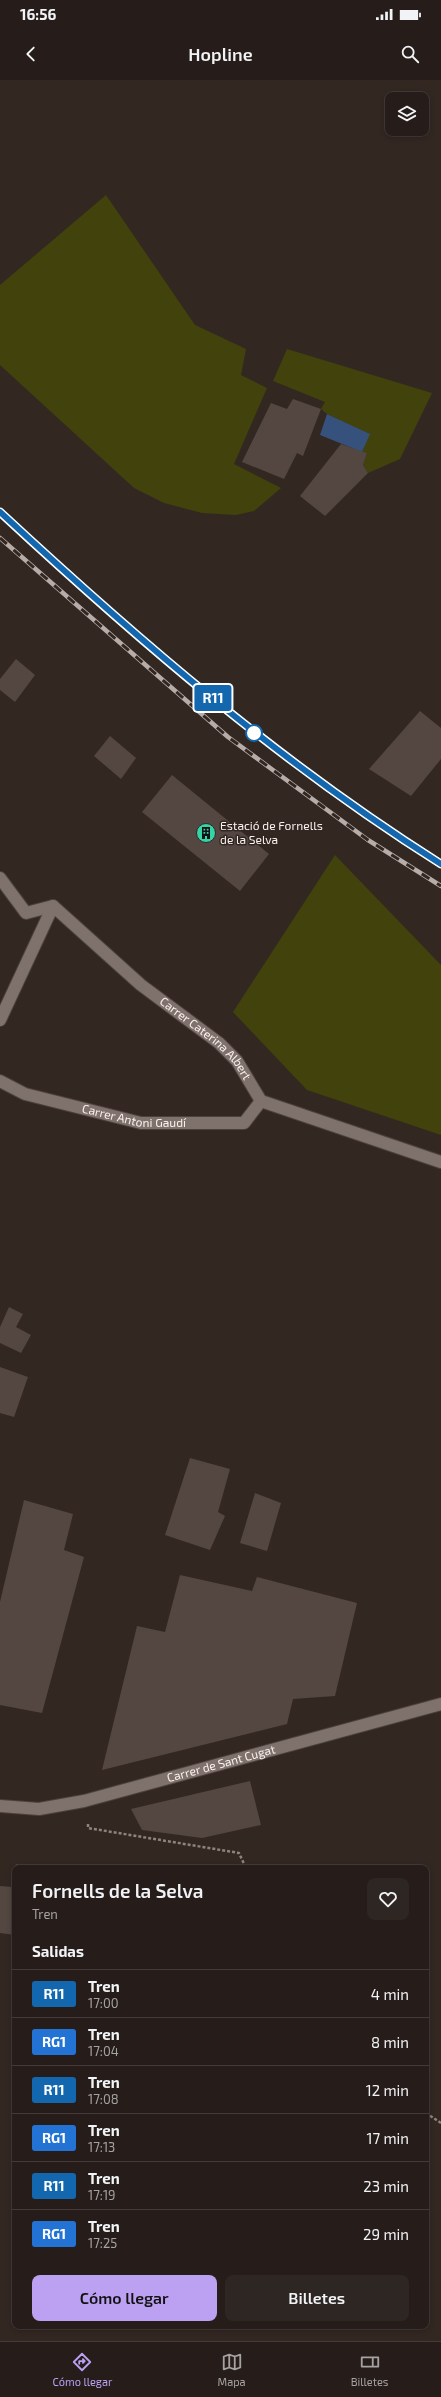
<!DOCTYPE html>
<html lang="es">
<head>
<meta charset="utf-8">
<style>
	:root { --surface:#261d1a; --page:#2e2623; --text:#f1f3f6; --muted:#a4a2a2; --line:#423b39; --accent:#bca0f2 }
	body { margin:0; font-family:"Exo 2",sans-serif; background:var(--page); color:var(--text); height:100vh; display:flex; flex-direction:column; font-size:15px; white-space:nowrap }
	* { box-sizing:border-box; margin:0 }
	p { font-size:13px; color:var(--muted) }
	.icon { flex:none; width:22px; height:22px; fill:none; stroke:currentColor; stroke-width:2; stroke-linecap:round; stroke-linejoin:round }
	.map { position:relative; flex:1; overflow:hidden }
	.details { position:absolute; left:12px; top:1785px; width:417px; height:464px; display:flex; flex-direction:column; background:var(--surface); border-radius:8px; box-shadow:0 2px 6px #0003,0 0 0 1px var(--line) }
	.details>* { flex:none }
	.badge { padding:0 8px; border-radius:3px; font-size:14px; line-height:26px }
	.buttons { position:absolute; left:385px; top:12px; display:grid; gap:8px }
	.buttons a { display:grid; place-items:center; width:44px; height:44px; border-radius:8px; background:var(--surface); box-shadow:0 2px 6px #0003,0 0 0 1px var(--line); font-size:20px }
	.map>.badge { position:absolute; translate:-50% -50%; box-shadow:0 0 0 2px #fff }
	h2 { padding:0 20px; font-size:15px; line-height:36px }
	.round { display:grid; place-items:center; flex:none; width:42px; height:42px; border-radius:8px; background:var(--page) }
	.head { display:flex; align-items:center; justify-content:space-between; height:68px; padding:0 20px }
	h1 { font-size:19px; font-weight:600; line-height:30px }
	.cta { display:flex; gap:8px; margin-top:auto; padding:8px 20px }
	.cta a { flex:1; height:46px; border-radius:8px; background:var(--accent); color:#111; font-size:16px; font-weight:600; line-height:46px; text-align:center }
	.cta a+a { background:var(--page); color:var(--text) }
	ul { padding:0; list-style:none }
	li { display:flex; align-items:center; gap:12px; height:48px; padding:0 20px; border-top:1px solid var(--line) }
	li div { flex:1 }
	li b { display:block; font-size:15px }
	li em { font-style:normal }
	li .badge { min-width:44px; font-weight:700; text-align:center }
	.status { display:flex; justify-content:space-between; align-items:center; height:28px; padding:0 20px; background:var(--surface); direction:ltr }
	.status svg { height:11px; fill:currentColor }
	header { display:flex; justify-content:space-between; align-items:center; height:52px; padding:0 20px; background:var(--surface); font-size:18px; font-weight:600 }
	.tab-bar { display:flex; justify-content:space-around; align-items:center; height:56px; border-top:1px solid var(--line); background:var(--surface); font-size:11px; color:var(--muted) }
	.tab-bar a { display:grid; justify-items:center; gap:2px }
	.tab-bar .selected { color:var(--accent) }
	.map>svg:first-child { display:block }
</style>
</head>
<body>
<div class="status"><b>16:56</b><svg viewBox="0 0 49 12"><path d="M0 12V9h3v3zM5 12V6h3v6zM10 12V3h3v9zM15 12V0h3v12zM26 1h20v11H26zM47 4h2v5h-2z"/></svg></div>
<header><svg class="icon" aria-label="back" viewBox="0 0 24 24"><path d="M15 5l-7 7 7 7"/></svg>Hopline<svg class="icon" aria-label="search" viewBox="0 0 24 24"><circle cx="10" cy="10" r="6"/><path d="M15 15l6 6"/></svg></header>
<div class="map">
<svg width="441" height="2261" viewBox="0 0 441 2261">
	<rect width="100%" height="100%" fill="#332722"/>
	<!-- green -->
	<g fill="#41420c">
		<path d="M106,115L195,245L246,269L241,295L267,308L234,384L281,408L254,431L236,435L202,433L164,423L134,408L0,285V205Z"/>
		<path d="M287,269L432,313L400,379L368,393L363,385L367,373L362,372L369,354L327,334L321,329L325,322L273,301Z"/>
		<path d="M335,775L441,885V1055L307,1010L233,932Z"/>
	</g>
	<!-- water -->
	<path fill="#36527c" d="M327,334L370,354L362,372L320,355Z"/>
	<!-- building -->
	<g fill="#544742">
		<path d="M293,319L321,329L303,376L297,373L284,399L242,382L271,323L287,329Z"/>
		<path d="M341,364L367,373L363,385L368,393L325,436L300,416Z"/>
		<path d="M16,579L35,595L15,622L0,610V599Z"/>
		<path d="M420,631L441,648V679L411,716L369,689Z"/>
		<path d="M110,656L136,678L121,699L94,676Z"/>
		<path d="M172,695L269,774L240,811L142,732Z"/>
		<path d="M9,1227L23,1234L16,1247L31,1255L21,1273L0,1263V1247Z"/>
		<path d="M0,1287L28,1297L14,1337L0,1333Z"/>
		<path d="M190,1378L230,1389L218,1432L225,1436L210,1470L165,1455Z"/>
		<path d="M255,1413L281,1423L267,1471L240,1463Z"/>
		<path d="M24,1420L73,1434L64,1470L84,1477L42,1633L0,1625V1522Z"/>
		<path d="M180,1495L252,1511L257,1497L357,1523L335,1616L293,1619L287,1644L102,1690L137,1546L165,1552Z"/>
		<path d="M250,1701L261,1745L202,1758L142,1750L131,1729Z"/>
		<path d="M16,1784L35,1787V1788H15Z"/>
		<path d="M15,1795V1855L0,1853V1806L12,1807Z"/>
	</g>
	<g fill="none" stroke-linecap="round" stroke-linejoin="round">
		<!-- street casing -->
		<g stroke="#4b423e" stroke-width="14">
			<g id="street">
				<path id="s1" d="M0,798L26,833L53,826L141,905L219,963L237,981L261,1021L441,1082"/>
				<path d="M0,940L53,826"/>
				<path id="s2" d="M0,1001L25,1014L141,1043H244L261,1021"/>
			</g>
		</g>
		<!-- secondary casing -->
		<g stroke="#4b423e" stroke-width="14">
			<g id="secondary">
				<path id="s3" d="M0,1726L39,1729L84,1721L441,1624"/>
			</g>
		</g>
		<!-- path -->
		<g stroke="#8d837f" stroke-width="2.5" stroke-dasharray="3 2" stroke-linecap="butt">
			<path d="M88,1744V1748L239,1773L246,1788"/>
			<path d="M426,2033L441,2043"/>
		</g>
		<!-- street -->
		<use href="#street" stroke="#7f716b" stroke-width="12"/>
		<!-- secondary -->
		<use href="#secondary" stroke="#7f716b" stroke-width="12"/>
		<!-- rail casing -->
		<g stroke="#b6ada9" stroke-width="4.5">
			<g id="rail">
				<path d="M0,432C138,560 282,684 441,784"/>
				<path d="M0,458L228,657L368,760L441,806"/>
			</g>
		</g>
		<!-- rail -->
		<use href="#rail" stroke="#332722" stroke-width="3" stroke-dasharray="9" stroke-linecap="butt"/>
	</g>
	<g fill="none" stroke-linecap="round" stroke-linejoin="round">
		<!-- line casing -->
		<g stroke="#fff" stroke-width="9">
			<path id="line" d="M0,432C138,560 282,684 441,784"/>
		</g>
		<!-- line -->
		<use href="#line" stroke="#1267af" stroke-width="6"/>
	</g>
	<!-- icons -->
	<defs>
		<g id="building-disc" transform="scale(1)"><circle r="9.5" fill="#33d4a8" stroke="#332722"/><path d="M-4-6H4V6H1V3H-1V6H-4ZM-2.5-4.3h1.7v1.8h-1.7ZM.8-4.3h1.7v1.8H.8ZM-2.5-1h1.7V.8h-1.7ZM.8-1h1.7V.8H.8Z" fill="#111"/></g>
	</defs>
	<g fill-rule="evenodd">
		<use href="#building-disc" x="206" y="753"/>
	</g>
	<!-- markers -->
	<circle fill="#fff" stroke="#1267af" stroke-width="2" cx="254" cy="653" r="8"/>
	<g text-anchor="middle" stroke-width="3" stroke-linejoin="round" paint-order="stroke">
		<!-- poi labels -->
		<g font-size="12" fill="#f9f1ee" stroke="#332722" text-anchor="start">
			<text x="220" y="750">Estació de Fornells<tspan x="220" dy="14">de la Selva</tspan></text>
		</g>
		<!-- street labels -->
		<g font-size="12" fill="#f9f1ee" stroke="#332722">
			<text dy="4" stroke="none"><textPath href="#s1" startOffset="274">Carrer Caterina Albert</textPath></text>
			<text dy="4" stroke="none"><textPath href="#s2" startOffset="140">Carrer Antoni Gaudí</textPath></text>
			<text dy="4" stroke="none"><textPath href="#s3" startOffset="227">Carrer de Sant Cugat</textPath></text>
		</g>
	</g>
</svg>
<div class="buttons">
<a><svg class="icon" aria-label="layers" viewBox="0 0 24 24"><path d="M12 4l9 5-9 5-9-5zM3 14l9 5 9-5"/></svg></a>
</div>
<b class="badge" style="left:213px;top:618px;background:#1267af;color:#fff">R11</b>
<section class="details">
<div class="head"><div><h1>Fornells de la Selva</h1><p>Tren</p></div><a class="round"><svg class="icon" aria-label="heart" viewBox="0 0 24 24"><path d="M12 20l-8-8c-3-5 5-10 8-4 3-6 11-1 8 4z"/></svg></a></div>
<h2>Salidas</h2>
<ul>
<li><span class="badge" style="background:#1267af;color:#fff">R11</span><div><b>Tren</b><p>17:00</p></div><em>4 min</em></li>
<li><span class="badge" style="background:#2373d5;color:#fff">RG1</span><div><b>Tren</b><p>17:04</p></div><em>8 min</em></li>
<li><span class="badge" style="background:#1267af;color:#fff">R11</span><div><b>Tren</b><p>17:08</p></div><em>12 min</em></li>
<li><span class="badge" style="background:#2373d5;color:#fff">RG1</span><div><b>Tren</b><p>17:13</p></div><em>17 min</em></li>
<li><span class="badge" style="background:#1267af;color:#fff">R11</span><div><b>Tren</b><p>17:19</p></div><em>23 min</em></li>
<li><span class="badge" style="background:#2373d5;color:#fff">RG1</span><div><b>Tren</b><p>17:25</p></div><em>29 min</em></li>
</ul>
<div class="cta"><a>Cómo llegar</a><a>Billetes</a></div>
</section>
</div>
<nav class="tab-bar">
<a class="selected"><svg class="icon" aria-label="directions" viewBox="0 0 24 24"><path d="M12 3l9 9-9 9-9-9zM9 14v-3h6M13 9l2 2-2 2"/></svg>Cómo llegar</a>
<a><svg class="icon" aria-label="map" viewBox="0 0 24 24"><path d="M3 6l6-2 6 2 6-2v14l-6 2-6-2-6 2zM9 4v14M15 6v14"/></svg>Mapa</a>
<a><svg class="icon" aria-label="tickets" viewBox="0 0 24 24"><path d="M3 7h18v10H3zM15 7v10"/></svg>Billetes</a>
</nav>
</body>
</html>
